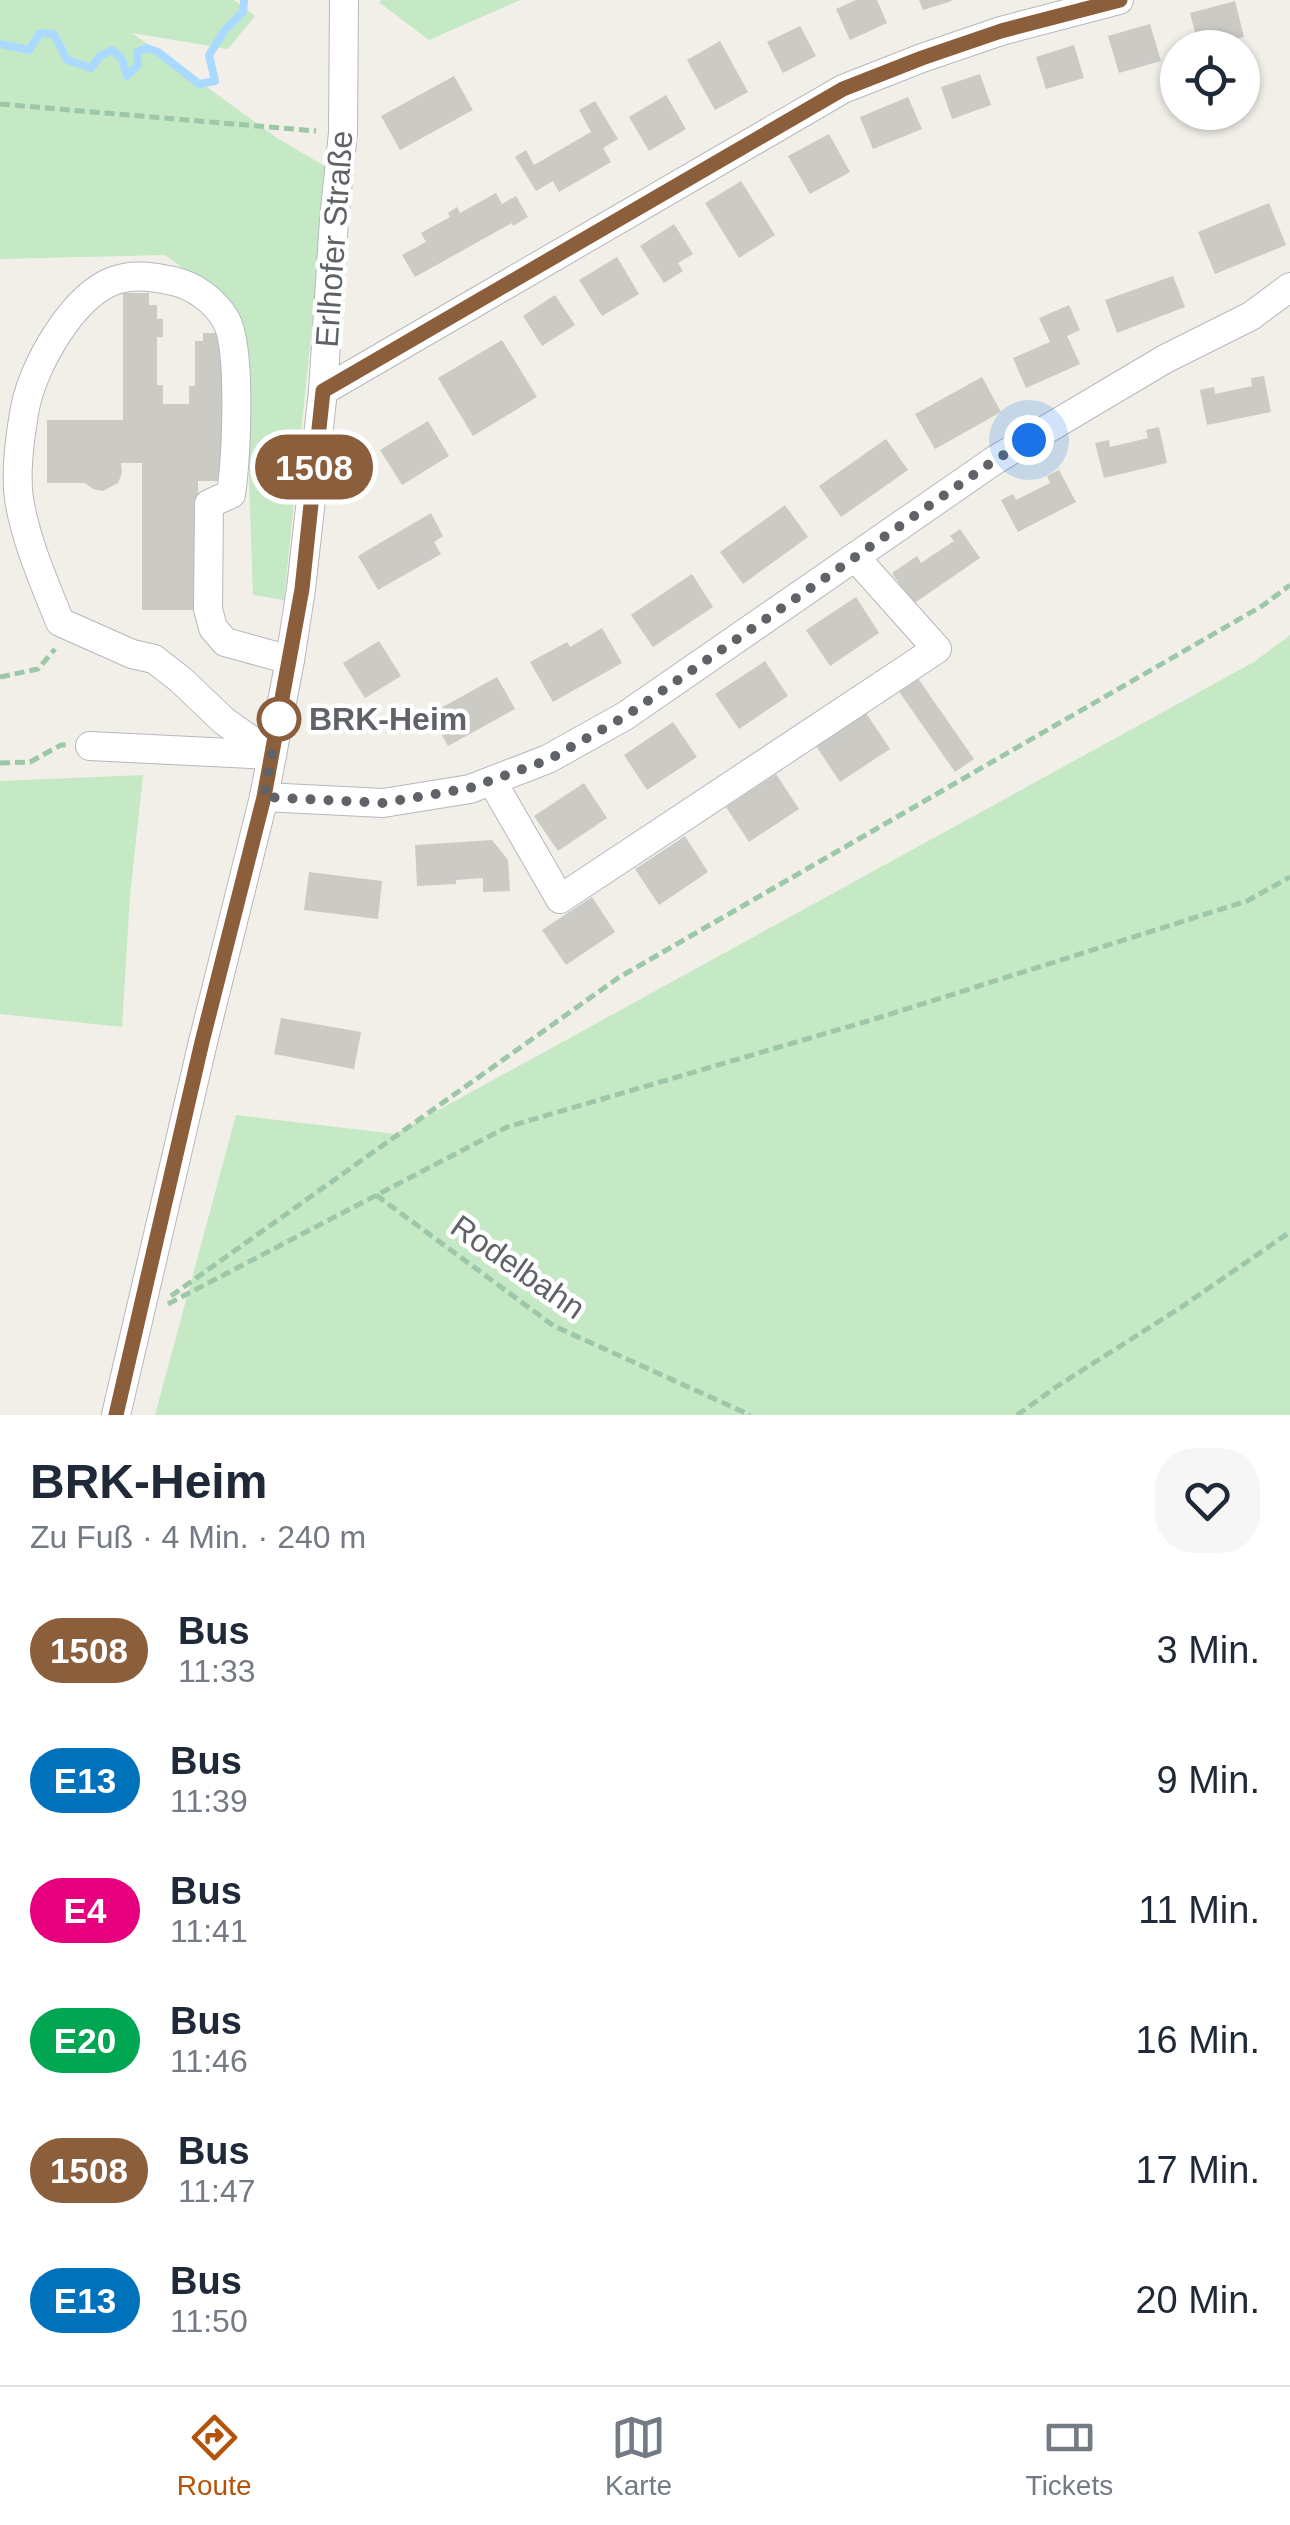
<!DOCTYPE html>
<html lang="de">
<head>
<meta charset="utf-8">
<style>
	:root { --surface:#fff; --page:#f6f6f7; --text:#1f2937; --muted:#747a83; --line:#e0e1e3; --accent:#b45309 }
	body { margin:0; font-family:Helvetica,sans-serif; background:var(--page); color:var(--text); height:100vh; display:flex; flex-direction:column; font-size:38px; white-space:nowrap }
	* { box-sizing:border-box; margin:0 }
	p { font-size:32px; color:var(--muted) }
	.icon { flex:none; width:55px; height:55px; fill:none; stroke:currentColor; stroke-width:2; stroke-linecap:round; stroke-linejoin:round }
	.map { position:relative; height:1415px; overflow:hidden }
	.panel { display:flex; flex-direction:column; background:var(--surface); flex:1 }
	.panel>* { flex:none }
	.badge { padding:0 20px; border-radius:32px; font-size:35px; line-height:65px }
	.controls { position:absolute; left:1160px; top:30px; display:grid; gap:20px }
	.controls a { display:grid; place-items:center; width:100px; height:100px; border-radius:50%; background:var(--surface); box-shadow:0 2px 8px #0004; font-size:50px }
	.you { position:absolute; width:50px; height:50px; margin:-25px; border:8px solid #fff; border-radius:50%; background:#1a73e8; box-shadow:0 0 0 15px #1a73e833 }
	.map>.badge { position:absolute; translate:-50% -50%; box-shadow:0 0 0 5px #fff }
	.round { display:grid; place-items:center; flex:none; width:105px; height:105px; border-radius:40px; background:var(--page) }
	.overview { display:flex; align-items:center; justify-content:space-between; height:170px; padding:0 30px }
	h1 { font-size:48px; font-weight:600; line-height:75px }
	ul { padding:0; list-style:none }
	li { display:flex; align-items:center; gap:30px; height:130px; padding:0 30px }
	li div { flex:1 }
	li b { display:block; font-size:38px }
	li em { font-style:normal }
	li .badge { min-width:110px; font-weight:700; text-align:center }
	.tabs { display:flex; justify-content:space-around; align-items:center; height:140px; border-top:2px solid var(--line); background:var(--surface); font-size:28px; color:var(--muted) }
	.tabs a { display:grid; justify-items:center; gap:5px }
	.tabs .on { color:var(--accent) }
	.map>svg:first-child { display:block }
</style>
</head>
<body>
<div class="map">
<svg width="1290" height="1415" viewBox="0 0 1290 1415">
	<rect width="100%" height="100%" fill="#f1efe8"/>
	<!-- green -->
	<g fill="#c5e8c5">
		<path d="M0,0H234L255,16L228,49L132,33L277,138L328,168L284,600L253,595L244,333L213,290L165,255L0,259Z"/>
		<path d="M381,0H520L429,40L380,3Z"/>
		<path d="M1290,635V1415H155L236,1115L395,1134L1254,662Z"/>
		<path d="M143,775L130,896L122,1027L0,1014V781Z"/>
	</g>
	<g fill="none" stroke-linecap="round" stroke-linejoin="round">
		<!-- stream -->
		<path stroke="#aadaff" stroke-width="8" d="M0,44L29,50L40,33L54,34L67,60L91,68L100,56L112,50L122,59L127,76L138,65L137,52L147,48L158,52L199,84L215,81L209,55L225,30L243,12L244,0"/>
	</g>
	<!-- building -->
	<g fill="#cccac5">
		<path d="M856,0H877L887,23L850,40L836,9Z"/>
		<path d="M919,0H951L952,1L923,10Z"/>
		<path d="M1235,1L1244,37L1199,48L1190,13Z"/>
		<path d="M1150,24L1161,61L1119,73L1108,36Z"/>
		<path d="M800,26L816,56L783,73L767,42Z"/>
		<path d="M720,41L748,92L715,110L687,60Z"/>
		<path d="M1074,45L1084,78L1046,89L1036,57Z"/>
		<path d="M980,74L991,105L952,119L941,87Z"/>
		<path d="M454,76L473,110L400,150L381,116Z"/>
		<path d="M666,95L686,129L649,151L629,117Z"/>
		<path d="M908,97L922,129L873,149L860,117Z"/>
		<path d="M595,101L618,139L603,148L611,162L559,192L553,181L536,191L515,157L526,150L534,165L591,132L579,110Z"/>
		<path d="M829,134L850,172L810,194L788,156Z"/>
		<path d="M741,181L775,235L739,258L705,203Z"/>
		<path d="M496,193L502,204L516,196L528,217L513,226L512,223L415,277L402,255L426,242L421,233L450,217L448,213L457,207L460,213Z"/>
		<path d="M1269,203L1286,245L1215,274L1198,232Z"/>
		<path d="M674,224L693,254L678,263L683,271L664,283L640,246Z"/>
		<path d="M617,257L639,294L602,316L579,280Z"/>
		<path d="M1173,276L1185,307L1117,333L1105,300Z"/>
		<path d="M123,293H149V305H157V319H163V337H157V385H163V404H189V386H195V341H203V333H227V481H198V610H142V463H121L122,473L118,483L103,491L93,489L85,483H47V420H123Z"/>
		<path d="M555,295L575,325L542,346L523,316Z"/>
		<path d="M1069,305L1080,330L1067,336L1080,364L1026,388L1013,358L1050,342L1039,318Z"/>
		<path d="M502,340L537,397L473,436L438,378Z"/>
		<path d="M1264,376L1271,412L1207,425L1200,390L1214,387L1215,394L1252,386L1251,378Z"/>
		<path d="M982,377L1001,412L935,449L915,414Z"/>
		<path d="M428,421L449,456L402,485L380,450Z"/>
		<path d="M1159,427L1167,463L1104,478L1095,443L1109,440L1110,447L1148,438L1146,430Z"/>
		<path d="M886,439L908,470L841,517L819,486Z"/>
		<path d="M1059,470L1076,502L1018,532L1001,500L1013,494L1016,500L1050,483L1047,476Z"/>
		<path d="M785,505L808,537L743,584L720,552Z"/>
		<path d="M431,513L443,536L434,542L441,554L378,590L358,556Z"/>
		<path d="M960,529L980,558L913,604L892,573L917,556L921,563L954,541L950,536Z"/>
		<path d="M692,574L713,607L653,647L631,615Z"/>
		<path d="M856,597L879,633L830,666L806,630Z"/>
		<path d="M602,628L622,663L553,702L530,662L567,642L570,647Z"/>
		<path d="M379,641L401,676L365,698L343,663Z"/>
		<path d="M765,661L788,696L739,729L715,694Z"/>
		<path d="M497,677L515,709L448,746L430,714Z"/>
		<path d="M917,677L974,759L955,772L898,690Z"/>
		<path d="M866,713L890,749L840,782L816,746Z"/>
		<path d="M673,722L697,757L647,790L624,755Z"/>
		<path d="M776,774L799,809L749,842L726,807Z"/>
		<path d="M584,783L607,818L558,851L534,816Z"/>
		<path d="M685,836L708,872L659,905L635,869Z"/>
		<path d="M492,840L508,860L510,891L483,892V878L456,880V884L417,886L415,845Z"/>
		<path d="M309,872L382,881L378,919L304,910Z"/>
		<path d="M592,897L615,932L566,965L542,930Z"/>
		<path d="M281,1018L361,1032L354,1069L274,1054Z"/>
	</g>
	<g fill="none" stroke-linecap="round" stroke-linejoin="round">
		<!-- minor casing -->
		<g stroke="#b5b8bc" stroke-width="30">
			<g id="minor">
				<path d="M323,391L843,89L922,58L1001,31L1119,0"/>
				<path d="M90,746L271,755"/>
				<path d="M272,755L224,721L181,680L154,659L132,654L60,622C44,582 26,542 19,499C15,471 20,436 25,408C33,366 72,297 113,281C133,273 154,277 173,281C195,286 215,301 226,320C242,349 236,459 231,494L209,504L208,609L213,628L225,642L290,660"/>
				<path d="M492,781L560,899L937,649L855,557"/>
				<path d="M264,797L383,803L470,789L548,759L625,716L995,460L1165,359L1251,316L1290,287"/>
				<path d="M116,1415L203,1042L264,797L290,660L301,589L323,391L334,219L343,133L344,0"/>
			</g>
		</g>
		<!-- path -->
		<g stroke="#9cc7a9" stroke-width="5" stroke-dasharray="10 5" stroke-linecap="butt">
			<path d="M0,104L316,131"/>
			<path d="M0,677L38,669L55,649"/>
			<path d="M0,763L30,762L61,745H67"/>
			<path d="M376,1195L554,1326L750,1415"/>
			<path d="M171,1296L618,978L1262,606L1290,585"/>
			<path d="M168,1304L507,1127L878,1018L1247,901L1290,877"/>
			<path d="M1017,1415L1056,1387L1180,1308L1290,1232"/>
		</g>
		<!-- minor -->
		<use href="#minor" stroke="#fff" stroke-width="28"/>
	</g>
	<g fill="none" stroke-linecap="round" stroke-linejoin="round">
		<!-- line casing -->
		<g stroke="#fff" stroke-width="22">
			<path id="line" d="M116,1415L202,1042L264,797L302,589L323,391L843,89L922,58L1001,31L1120,0"/>
		</g>
		<!-- line -->
		<use href="#line" stroke="#8b5e3c" stroke-width="15"/>
		<!-- walk -->
		<path stroke="#5f6368" stroke-width="10" stroke-dasharray="0 18" d="M279,719L264,797L383,803L470,788L548,760L626,716L995,460L1029,440"/>
	</g>
	<!-- markers -->
	<circle fill="#fff" stroke="#8b5e3c" stroke-width="5" cx="279" cy="719" r="20"/>
	<g text-anchor="middle" stroke-width="9" stroke-linejoin="round" paint-order="stroke">
		<!-- street labels -->
		<g font-size="32" fill="#5f6368" stroke="#fff">
			<text transform="translate(334 239) rotate(-86)" y="11">Erlhofer Straße</text>
			<text transform="translate(518 1267) rotate(35)" y="11">Rodelbahn</text>
		</g>
		<!-- stop labels -->
		<g font-size="32" font-weight="bold" fill="#5f6368" stroke="#fff" text-anchor="start">
			<text x="309" y="730">BRK-Heim</text>
		</g>
	</g>
</svg>
<div class="controls">
<a><svg class="icon" aria-label="locate" viewBox="0 0 24 24"><circle cx="12" cy="12" r="6"/><path d="M12 2v4M12 18v4M2 12h4M18 12h4"/></svg></a>
</div>
<div class="you" style="left:1029px;top:440px"></div>
<b class="badge" style="left:314px;top:467px;background:#8b5e3c;color:#fff">1508</b>
</div>
<section class="panel">
<div class="overview"><div><h1>BRK-Heim</h1><p>Zu Fuß · 4 Min. · 240 m</p></div><a class="round"><svg class="icon" aria-label="heart" viewBox="0 0 24 24"><path d="M12 20l-8-8c-3-5 5-10 8-4 3-6 11-1 8 4z"/></svg></a></div>
<ul>
<li><span class="badge" style="background:#8b5e3c;color:#fff">1508</span><div><b>Bus</b><p>11:33</p></div><em>3 Min.</em></li>
<li><span class="badge" style="background:#0072bc;color:#fff">E13</span><div><b>Bus</b><p>11:39</p></div><em>9 Min.</em></li>
<li><span class="badge" style="background:#e6007e;color:#fff">E4</span><div><b>Bus</b><p>11:41</p></div><em>11 Min.</em></li>
<li><span class="badge" style="background:#00a651;color:#fff">E20</span><div><b>Bus</b><p>11:46</p></div><em>16 Min.</em></li>
<li><span class="badge" style="background:#8b5e3c;color:#fff">1508</span><div><b>Bus</b><p>11:47</p></div><em>17 Min.</em></li>
<li><span class="badge" style="background:#0072bc;color:#fff">E13</span><div><b>Bus</b><p>11:50</p></div><em>20 Min.</em></li>
</ul>
</section>
<nav class="tabs">
<a class="on"><svg class="icon" aria-label="directions" viewBox="0 0 24 24"><path d="M12 3l9 9-9 9-9-9zM9 14v-3h6M13 9l2 2-2 2"/></svg>Route</a>
<a><svg class="icon" aria-label="map" viewBox="0 0 24 24"><path d="M3 6l6-2 6 2 6-2v14l-6 2-6-2-6 2zM9 4v14M15 6v14"/></svg>Karte</a>
<a><svg class="icon" aria-label="tickets" viewBox="0 0 24 24"><path d="M3 7h18v10H3zM15 7v10"/></svg>Tickets</a>
</nav>
</body>
</html>
